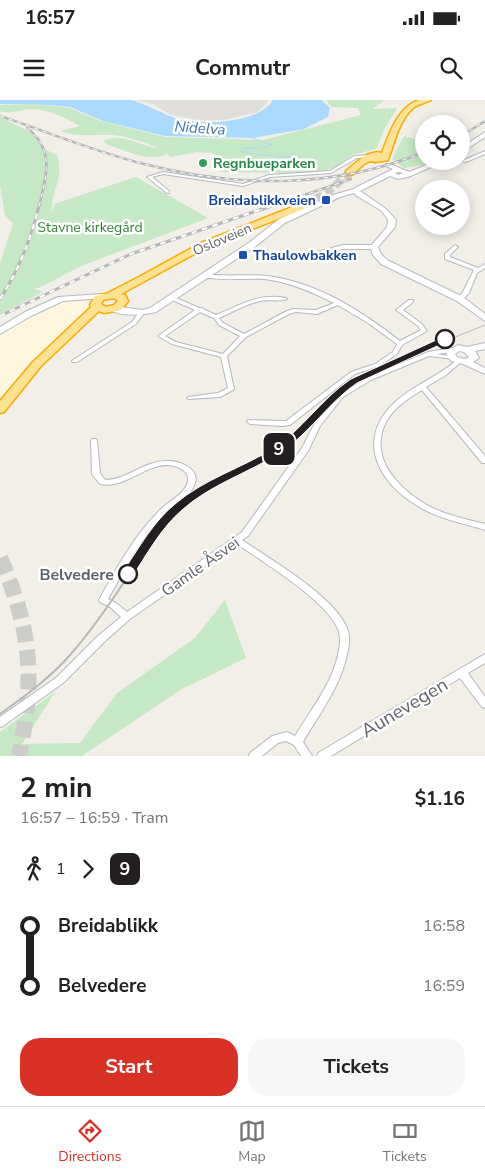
<!DOCTYPE html>
<html lang="en">
<head>
<meta charset="utf-8">
<style>
	:root { --surface:#fff; --page:#f6f6f6; --text:#222; --muted:#767676; --line:#e0e0e0; --accent:#d93025 }
	body { margin:0; font-family:"Nunito Sans",sans-serif; background:var(--page); color:var(--text); height:100vh; display:flex; flex-direction:column; font-size:19px; white-space:nowrap }
	* { box-sizing:border-box; margin:0 }
	p { font-size:16px; color:var(--muted) }
	.icon { flex:none; width:28px; height:28px; fill:none; stroke:currentColor; stroke-width:2; stroke-linecap:round; stroke-linejoin:round }
	.map { position:relative; height:656px; overflow:hidden }
	.drawer { display:flex; flex-direction:column; background:var(--surface); flex:1 }
	.drawer>* { flex:none }
	.badge { padding:0 10px; border-radius:8px; font-size:18px; line-height:32px }
	.tools { position:absolute; left:415px; top:15px; display:grid; gap:10px }
	.tools a { display:grid; place-items:center; width:55px; height:55px; border-radius:50%; background:var(--surface); box-shadow:0 2px 12px #0003; font-size:25px }
	.map>.badge { position:absolute; translate:-50% -50%; box-shadow:0 0 0 2px #fff }
	.legs { display:flex; align-items:center; gap:8px; height:55px; padding:0 20px; font-size:16px }
	.legs p { margin-inline-start:auto }
	.overview { display:flex; align-items:center; justify-content:space-between; height:85px; padding:0 20px }
	h1 { font-size:28px; font-weight:700; line-height:38px }
	.action { display:flex; gap:10px; margin-top:auto; padding:10px 20px }
	.action a { flex:1; height:58px; border-radius:20px; background:var(--accent); color:#fff; font-size:20px; font-weight:700; line-height:58px; text-align:center }
	.action a+a { background:var(--page); color:var(--text) }
	ul { padding:0 20px; list-style:none }
	li { display:flex; align-items:center; gap:18px; height:60px; font-size:19px }
	li i { display:grid; place-items:center; width:8px; height:100%; margin:0 6px; background:currentColor }
	li i::after { content:''; width:12px; height:12px; margin:-6px; border:4px solid; border-radius:50%; background:var(--surface) }
	li p { margin-inline-start:auto }
	li:first-child i { background:linear-gradient(#0000 50%,currentColor 0) }
	li:last-child i { background:linear-gradient(currentColor 50%,#0000 0) }
	.status { display:flex; justify-content:space-between; align-items:center; height:35px; padding:0 25px; background:var(--surface); direction:ltr }
	.status svg { height:14px; fill:currentColor }
	header { display:flex; justify-content:space-between; align-items:center; height:65px; padding:0 20px; background:var(--surface); font-size:22px; font-weight:700 }
	.dock { display:flex; justify-content:space-around; align-items:center; height:70px; border-top:1px solid var(--line); background:var(--surface); font-size:14px; color:var(--muted) }
	.dock a { display:grid; justify-items:center; gap:2px }
	.dock .on { color:var(--accent) }
	.map>svg:first-child { display:block }
</style>
</head>
<body>
<div class="status"><b>16:57</b><svg viewBox="0 0 49 12"><path d="M0 12V9h3v3zM5 12V6h3v6zM10 12V3h3v9zM15 12V0h3v12zM26 1h20v11H26zM47 4h2v5h-2z"/></svg></div>
<header><svg class="icon" aria-label="menu" viewBox="0 0 24 24"><path d="M4 6h16M4 12h16M4 18h16"/></svg>Commutr<svg class="icon" aria-label="search" viewBox="0 0 24 24"><circle cx="10" cy="10" r="6"/><path d="M15 15l6 6"/></svg></header>
<div class="map">
<svg width="485" height="656" viewBox="0 0 485 656">
	<rect width="100%" height="100%" fill="#f1efe8"/>
	<!-- commercial -->
	<path fill="#fef7e0" d="M72,199L86,202L91,207L0,303V234L21,221L60,202Z"/>
	<!-- industrial -->
	<path fill="#e0deda" d="M137,0H269L258,12L223,20H197L171,15L153,4Z"/>
	<!-- green -->
	<g fill="#c5e8c5">
		<path d="M326,0H384L373,9L397,8L385,28L376,49L352,55L336,67L327,70L305,73L219,72L232,65L213,53L198,52L170,57L162,49L166,54C148,63 126,50 108,45L103,41C120,31 141,47 158,48C144,42 127,36 112,35C95,34 78,38 61,31L80,26C64,17 50,10 32,9C21,9 10,15 0,11V5L34,4L69,8L101,21L165,37L263,40L361,15L358,8L332,7Z"/>
		<path d="M0,17L26,30L36,38L42,48L57,55C65,80 50,90 52,114L54,104L136,77L208,118L81,166L39,188H33L43,192L0,214V163L13,124L5,115L0,86Z"/>
		<path d="M404,36L424,42V61H430L428,64L404,68L392,59Z"/>
		<path d="M225,500L246,558L180,590L82,656H0V632L55,592L22,644L80,643L117,593L195,538Z"/>
	</g>
	<!-- water -->
	<path fill="#aadaff" d="M0,0H131C147,4 162,14 178,19C200,26 261,23 273,0H322L330,8L328,17L304,29L253,38L165,36L103,21L70,7L34,4H0Z"/>
	<g fill="none" stroke-linecap="round" stroke-linejoin="round">
		<!-- stream -->
		<path stroke="#aadaff" stroke-width="1" d="M253,38L272,45L259,48H243L241,51C263,58 287,54 309,61"/>
		<!-- highway-tunnel-far1 -->
		<path stroke="#ccccc8" stroke-width="8" stroke-dasharray="8 4" stroke-linecap="butt" d="M305,105L328,92L349,73"/>
		<!-- highway-tunnel -->
		<path stroke="#ccccc8" stroke-width="16" stroke-dasharray="16 8" stroke-linecap="butt" d="M0,458C32,530 35,579 19,656"/>
		<!-- street casing -->
		<g stroke="#b5b8bc" stroke-width="2">
			<g id="street">
				<path d="M485,51V54L466,62L462,61Z"/>
				<path d="M370,55H372V57L357,58L331,73L270,77L243,86L163,74L152,77L169,91V93H167L147,77L163,72L243,84L269,75L330,71L354,56Z"/>
				<path d="M343,145H374L377,147L374,149H343L304,159L301,157L302,156Z"/>
				<path d="M455,145L458,147L450,155V157L478,168L485,164V168L477,173L469,193L462,200L460,201L457,199L463,192L474,170L445,159V154Z"/>
				<path d="M205,174C225,177 246,174 267,176C317,182 361,211 400,241L421,230L418,226L396,210L409,200H413V202L403,210L422,224L427,231L402,245L397,254L381,265L388,269L428,252L452,248L455,250L452,252L437,254L454,257L455,258L454,259L429,256L371,280L343,297L320,326L308,351L248,436L242,440C270,459 339,499 348,531C350,538 349,547 347,554C341,586 319,614 303,642L312,656H301L294,645L286,641L278,643L262,656H249L250,653L272,636L287,632L295,636C311,610 331,585 338,555C340,547 341,537 338,529C326,500 263,462 237,444L130,519L105,541L63,583L3,626L0,627V617L57,577L99,535L121,517L110,507L100,502L99,500C116,469 134,436 159,411C167,402 186,394 188,381C190,370 175,365 166,365C143,366 124,389 100,384L92,374L91,341L92,339H96L97,341L100,373L105,380C127,380 144,361 166,361C178,360 200,368 195,383C191,397 175,404 166,413C141,437 125,469 108,499L116,503L127,512L242,432L302,348L315,323L339,295L367,278L382,271L376,267L355,274L290,325L282,326L250,324L247,322L248,320L286,321L351,272L375,264L393,252L397,244L368,223L338,205L317,214L296,212L289,214L246,237L227,256L234,289L233,290L220,297L188,299L187,298L188,297L218,293L228,288L221,257L172,244L158,236L195,210L170,199V197H174L199,208H202L203,209L216,215C241,205 258,193 286,198L287,199C280,202 268,199 260,201C246,204 233,212 219,218L223,223L244,234L285,212L293,209L316,210L334,203C312,192 289,182 265,179C244,178 223,181 203,177L202,176ZM200,212L214,218L219,225L240,236L223,254L176,242L165,236Z"/>
				<path d="M141,211L144,213L136,224L77,262H73L72,261L73,260L132,222L139,212Z"/>
				<path d="M459,259L462,261L446,275L426,287L485,356V363H482L422,290C409,298 395,307 387,320C367,356 397,388 427,405C445,415 465,419 485,424V430C466,424 445,420 427,411C383,390 352,343 394,303C413,285 438,277 457,260Z"/>
				<path d="M485,554V563L468,573L485,597V608L482,607L460,578L331,656H317L318,653Z"/>
			</g>
		</g>
		<!-- secondary casing -->
		<g stroke="#b6babf" stroke-width="2">
			<g id="secondary">
				<path d="M485,32V37L461,53V48Z"/>
				<path d="M436,61H445L408,77L398,79L390,76L360,91L386,109L396,120L395,127L378,147L381,154L387,160L463,197L485,214V221L457,201L381,164L373,155L370,147L387,127L388,120L382,111L357,96L354,93L340,97L285,123L256,146L156,212C144,215 119,217 109,209L113,206L142,210L150,208L250,142L279,119L336,94L354,89L357,87L393,69L386,66V64H390L409,72ZM399,72L403,73L398,75L395,73Z"/>
				<path d="M102,194H105V198L63,201L31,216L0,234V227L25,212L58,197Z"/>
				<path d="M485,243V249L475,251L479,258L473,262L485,268V274L463,264L451,261L446,253L458,245L467,247ZM459,251L464,252L469,257L465,259L457,257L455,254Z"/>
			</g>
		</g>
		<!-- highway casing -->
		<g stroke="#f9ab00" stroke-width="3">
			<g id="highway">
				<path d="M419,0H431C426,3 418,4 413,8C399,20 394,44 388,60L375,62L370,61L364,64L352,75H346V71C356,63 369,49 382,53C389,34 398,7 419,0Z"/>
				<path d="M305,102L309,105L308,107L207,147L121,194L125,195L128,201L121,210L104,213L99,211L41,266L4,312L0,313V301L33,262L91,207L90,205L95,196L106,194L139,177L201,143ZM114,198L118,201L114,205L106,207L101,204L103,200Z"/>
			</g>
		</g>
		<!-- street -->
		<use href="#street" fill="#fff" fill-rule="evenodd"/>
		<!-- secondary -->
		<use href="#secondary" fill="#fff" fill-rule="evenodd"/>
		<!-- highway -->
		<use href="#highway" fill="#fde293" fill-rule="evenodd"/>
		<!-- tram-far1 -->
		<path stroke="#b6b7b8" stroke-width="1" d="M158,429L179,406L221,379L278,350L340,290L354,281L381,267L485,225"/>
		<!-- tram -->
		<path stroke="#b6b7b8" stroke-width="2" d="M0,614C25,596 50,578 71,554C104,516 131,471 159,428"/>
		<!-- rail-far1 casing -->
		<g stroke="#b6b7b8" stroke-width="2.5">
			<g id="rail-far1">
				<path d="M0,16C48,32 95,52 144,64C237,88 335,89 424,52"/>
				<path d="M27,28C57,51 45,79 38,111"/>
				<path d="M461,36L485,21"/>
				<path d="M258,111L351,79"/>
			</g>
		</g>
		<!-- rail casing -->
		<g stroke="#b6b7b8" stroke-width="3">
			<g id="rail">
				<path d="M0,199C18,171 30,142 38,109"/>
				<path d="M0,216L131,154L262,109"/>
			</g>
		</g>
		<!-- rail-far1 -->
		<use href="#rail-far1" stroke="#fff" stroke-width="1" stroke-dasharray="4.5" stroke-linecap="butt"/>
		<!-- rail -->
		<use href="#rail" stroke="#fff" stroke-width="2" stroke-dasharray="5.5" stroke-linecap="butt"/>
	</g>
	<!-- line-1 -->
	<path fill="#231f20" stroke="#fff" d="M445,236L449,239L448,241L357,283C329,302 310,333 281,352C249,373 211,384 182,410C161,428 147,454 132,477H124L122,474L124,470C139,448 153,422 175,404C204,379 242,368 274,348C303,329 322,298 351,279Z"/>
	<!-- markers -->
	<circle fill="#2e9e5b" stroke="#fff" stroke-width="2" cx="203" cy="63" r="5"/>
	<g fill="#1a4fb4" stroke="#fff" stroke-width="2">
		<rect x="321" y="95" width="10" height="10" rx="2.5"/>
		<rect x="238" y="150" width="10" height="10" rx="2.5"/>
	</g>
	<g fill="#fff" stroke="#231f20" stroke-width="2.5">
		<circle cx="445" cy="239" r="9"/>
		<circle cx="128" cy="474" r="9"/>
	</g>
	<g text-anchor="middle" stroke-width="5" stroke-linejoin="round" paint-order="stroke">
		<!-- far-leisure labels -->
		<g font-size="14" font-weight="bold" fill="#27864d" stroke="#fff" text-anchor="start">
			<text x="213" y="68">Regnbueparken</text>
		</g>
		<!-- far-transit labels -->
		<g font-size="14" font-weight="bold" fill="#164399" stroke="#fff" text-anchor="end">
			<text x="316" y="105">Breidablikkveien</text>
			<text x="253" y="160" text-anchor="start">Thaulowbakken</text>
		</g>
		<!-- far-park labels -->
		<g font-size="14" fill="#348238" stroke="#fff">
			<text x="90" y="132">Stavne kirkegård</text>
		</g>
		<!-- far-street labels -->
		<g font-size="14" fill="#5f6368" stroke="#fff">
			<text transform="translate(222 139) rotate(-23)" y="5">Osloveien</text>
		</g>
		<!-- far-water labels -->
		<g font-size="15" font-style="italic" fill="#4174aa" stroke="#fff">
			<text transform="translate(200 28) rotate(4)" y="5">Nidelva</text>
		</g>
		<!-- street labels -->
		<g font-size="16" fill="#5f6368" stroke="#fff">
			<text transform="translate(200 466) rotate(-35)" y="6">Gamle Åsvei</text>
		</g>
		<!-- stop labels -->
		<g font-size="16" font-weight="bold" fill="#5f6368" stroke="#fff" text-anchor="end">
			<text x="114" y="480">Belvedere</text>
		</g>
		<!-- near-street labels -->
		<g font-size="19" fill="#5f6368" stroke="#fff">
			<text transform="translate(404 607) rotate(-31)" y="7">Aunevegen</text>
		</g>
	</g>
</svg>
<div class="tools">
<a><svg class="icon" aria-label="locate" viewBox="0 0 24 24"><circle cx="12" cy="12" r="6"/><path d="M12 2v4M12 18v4M2 12h4M18 12h4"/></svg></a>
<a><svg class="icon" aria-label="layers" viewBox="0 0 24 24"><path d="M12 4l9 5-9 5-9-5zM3 14l9 5 9-5"/></svg></a>
</div>
<b class="badge" style="left:279px;top:349px;background:#231f20;color:#fff">9</b>
</div>
<section class="drawer">
<div class="overview"><div><h1>2 min</h1><p>16:57 – 16:59 · Tram</p></div><b>$1.16</b></div>
<div class="legs"><svg class="icon" aria-label="walk" viewBox="0 0 24 24"><circle cx="13" cy="4" r="2"/><path d="M13 8l-2 6 4 7M11 14l-3 7M7 12l3-4h3l4 4"/></svg>1<svg class="icon" aria-label="forward" viewBox="0 0 24 24"><path d="M9 5l7 7-7 7"/></svg><b class="badge" style="background:#231f20;color:#fff">9</b></div>
<ul>
<li><i style="color:#231f20"></i><b>Breidablikk</b><p>16:58</p></li>
<li><i style="color:#231f20"></i><b>Belvedere</b><p>16:59</p></li>
</ul>
<div class="action"><a>Start</a><a>Tickets</a></div>
</section>
<nav class="dock">
<a class="on"><svg class="icon" aria-label="directions" viewBox="0 0 24 24"><path d="M12 3l9 9-9 9-9-9zM9 14v-3h6M13 9l2 2-2 2"/></svg>Directions</a>
<a><svg class="icon" aria-label="map" viewBox="0 0 24 24"><path d="M3 6l6-2 6 2 6-2v14l-6 2-6-2-6 2zM9 4v14M15 6v14"/></svg>Map</a>
<a><svg class="icon" aria-label="tickets" viewBox="0 0 24 24"><path d="M3 7h18v10H3zM15 7v10"/></svg>Tickets</a>
</nav>
</body>
</html>
